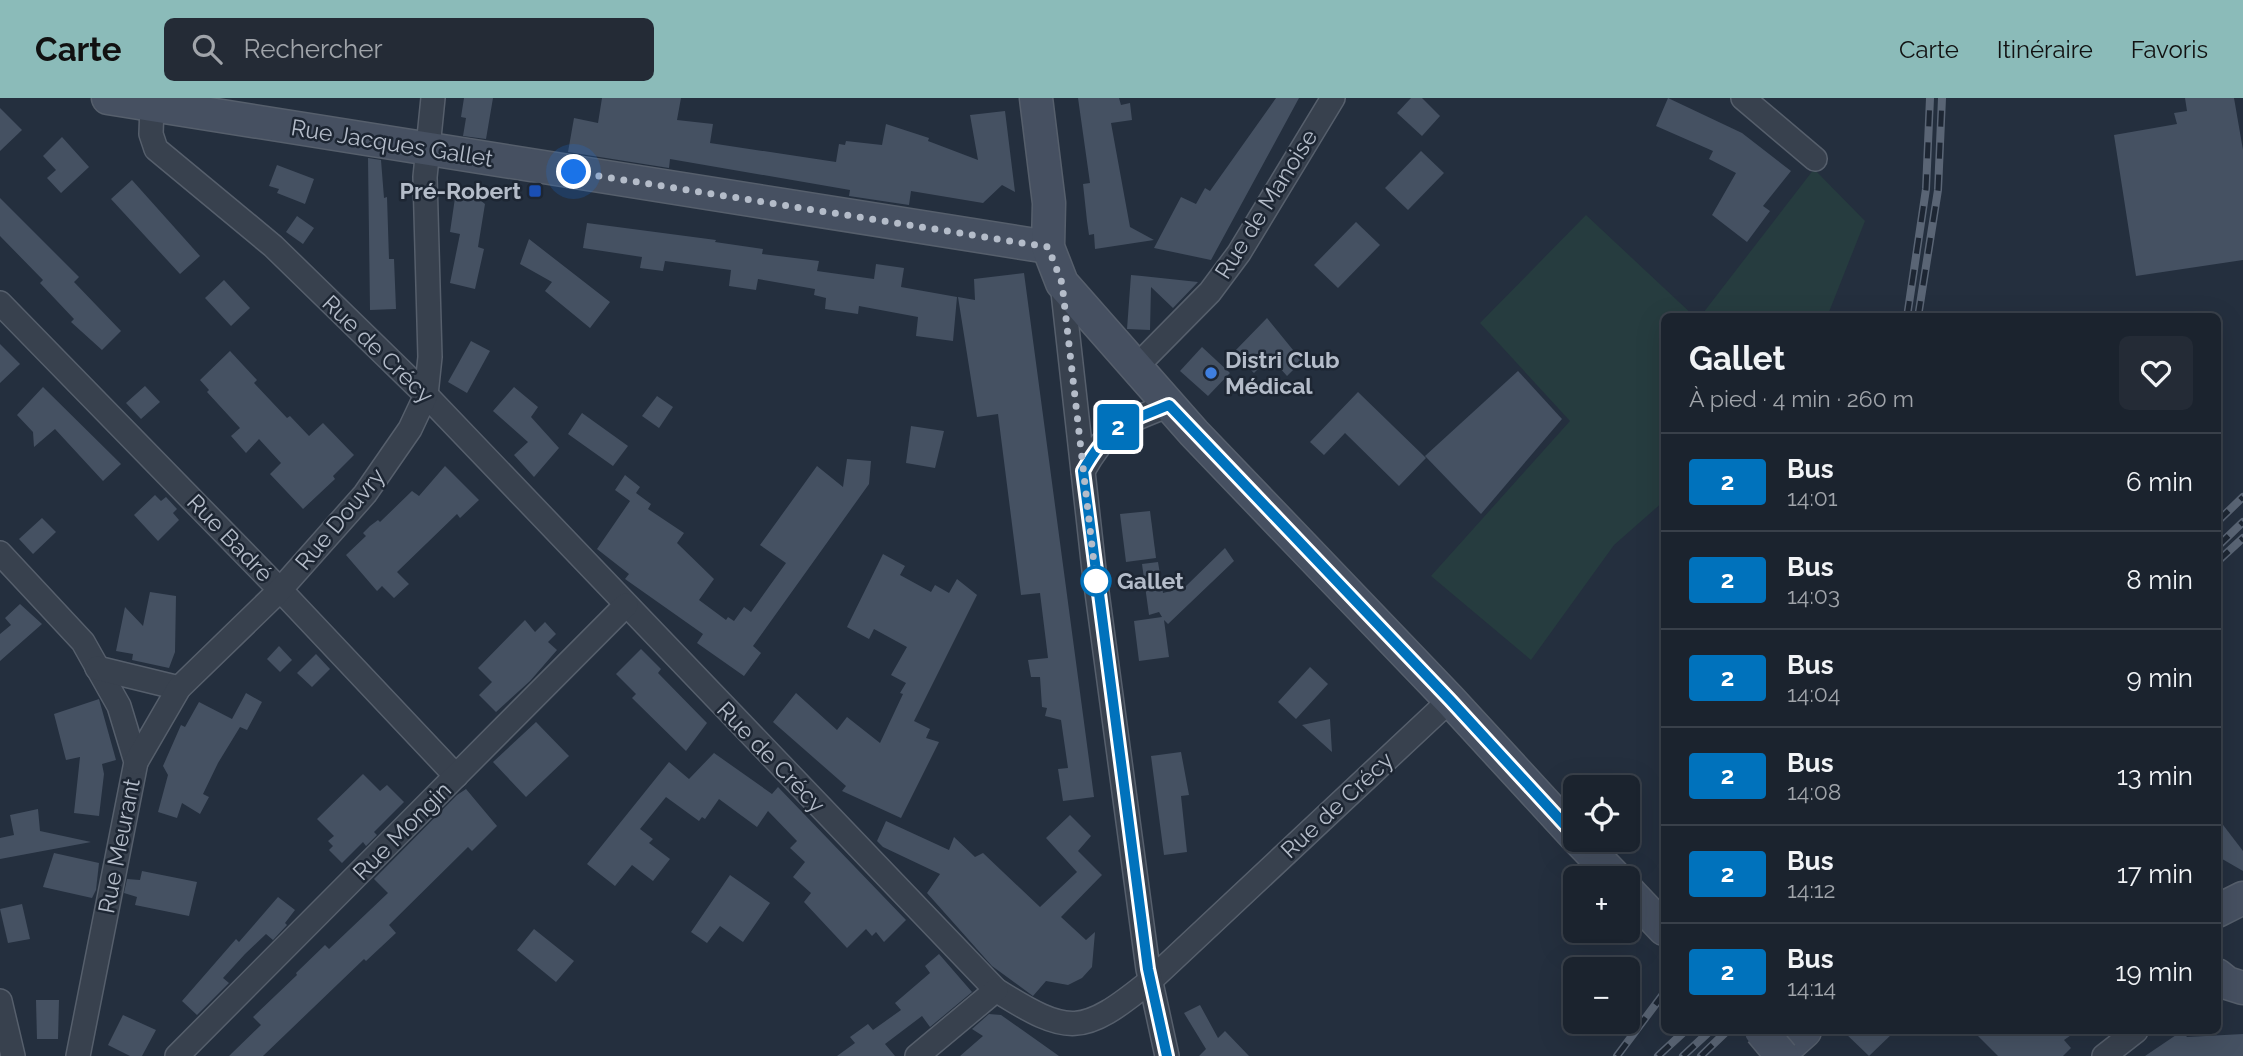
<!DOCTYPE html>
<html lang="fr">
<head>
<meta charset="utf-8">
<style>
	:root { --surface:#1b232e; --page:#242b36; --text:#f1f3f6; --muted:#a0a4aa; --line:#39404a; --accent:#8bbbb9 }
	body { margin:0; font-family:Raleway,sans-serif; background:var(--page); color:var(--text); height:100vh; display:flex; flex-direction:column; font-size:26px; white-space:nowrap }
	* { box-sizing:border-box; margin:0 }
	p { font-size:23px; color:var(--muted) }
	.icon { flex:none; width:38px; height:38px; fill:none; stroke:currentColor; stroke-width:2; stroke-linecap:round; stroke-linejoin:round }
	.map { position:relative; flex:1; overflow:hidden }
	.side { position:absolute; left:1661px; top:215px; width:560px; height:721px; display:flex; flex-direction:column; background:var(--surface); border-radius:10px; box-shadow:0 7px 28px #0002,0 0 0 2px var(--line) }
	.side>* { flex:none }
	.badge { padding:0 14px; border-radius:5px; font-size:24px; line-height:46px }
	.fabs { position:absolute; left:1563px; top:677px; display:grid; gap:14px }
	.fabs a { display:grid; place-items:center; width:77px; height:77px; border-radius:10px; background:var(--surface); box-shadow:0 7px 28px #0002,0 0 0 2px var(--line); font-size:35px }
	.you { position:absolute; width:35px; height:35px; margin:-18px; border:5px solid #fff; border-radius:50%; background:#1a73e8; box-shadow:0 0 0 10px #1a73e833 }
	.map>.badge { position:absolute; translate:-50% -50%; box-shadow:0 0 0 4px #fff }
	.round { display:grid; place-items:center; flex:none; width:74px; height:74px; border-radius:10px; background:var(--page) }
	.summary { display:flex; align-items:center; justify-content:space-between; height:119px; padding:0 28px }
	h1 { font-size:33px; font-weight:700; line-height:52px }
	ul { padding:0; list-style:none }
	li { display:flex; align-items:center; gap:21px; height:98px; padding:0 28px; border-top:2px solid var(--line) }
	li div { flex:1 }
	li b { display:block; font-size:26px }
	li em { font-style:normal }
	li .badge { min-width:77px; font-weight:700; text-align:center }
	header { display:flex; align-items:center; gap:42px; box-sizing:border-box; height:98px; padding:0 35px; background:var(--accent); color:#111 }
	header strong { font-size:33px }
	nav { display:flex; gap:38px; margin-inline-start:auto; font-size:24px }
	.search { width:490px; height:63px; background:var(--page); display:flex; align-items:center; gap:18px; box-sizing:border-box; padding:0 24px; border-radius:10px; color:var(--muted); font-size:26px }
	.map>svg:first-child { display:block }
</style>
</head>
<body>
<header>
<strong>Carte</strong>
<div class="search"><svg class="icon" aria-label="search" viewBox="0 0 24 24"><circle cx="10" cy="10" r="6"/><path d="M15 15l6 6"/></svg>Rechercher</div>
<nav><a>Carte</a><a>Itinéraire</a><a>Favoris</a></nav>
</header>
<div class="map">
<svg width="2243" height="958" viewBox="0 0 2243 958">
	<rect width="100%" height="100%" fill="#242f3e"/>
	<!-- green -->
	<g fill="#263c3f">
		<path d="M1814,71L1865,123L1827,219H1700Z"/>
		<path d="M1586,117L1695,219H1664V403L1614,447L1531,562L1431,478L1570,323L1480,225Z"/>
	</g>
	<!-- building -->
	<g fill="#455162">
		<path d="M464,0H493L486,41L463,38L466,20L461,19Z"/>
		<path d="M602,0H681L677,22L713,26L710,45L836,64L839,46L845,47L846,43L882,47L886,26L929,40L928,43L978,62L970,17L1005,13L1015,94L1002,87L983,105L911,93L909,107L849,98L850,92L670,61L669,70L568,54L574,20L598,25Z"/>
		<path d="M1078,0H1119L1121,7L1130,5L1132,22L1111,25L1130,129L1154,142L1095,151L1094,136L1089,137L1087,123L1083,86L1090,85Z"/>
		<path d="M1276,0H1299L1211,162L1154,150L1181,99L1196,106L1205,90L1210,93Z"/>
		<path d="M1411,0H1422L1440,18L1422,38L1397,15Z"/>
		<path d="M1668,0L1742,35L1791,73L1763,108L1770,113L1747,144L1712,117L1736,75L1709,61L1713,53L1656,28Z"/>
		<path d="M2185,0H2234L2243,52V162L2136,178L2114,37L2177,26L2174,15L2187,13Z"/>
		<path d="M0,10L22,32L0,53Z"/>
		<path d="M62,39L89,69L61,95L47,80L56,72L43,58Z"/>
		<path d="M1421,53L1444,75L1408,112L1385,90Z"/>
		<path d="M368,60L381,62L384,100L387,99L389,161H394L396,211L370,212Z"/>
		<path d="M277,67L314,81L305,106L277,95L279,91L269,88Z"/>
		<path d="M132,82L200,158L180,176L111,101Z"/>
		<path d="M456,93L471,95L485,106L478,149L484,151L475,191L450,185L460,136L450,134Z"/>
		<path d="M0,100L79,179L74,184L121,233L102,252L71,224L74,221L40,185L43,182L0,138Z"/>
		<path d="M297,118L314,130L303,146L286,134Z"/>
		<path d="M1356,124L1380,147L1338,190L1314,167Z"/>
		<path d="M587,125L716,142L715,144L763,151L762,156L819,163L817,173L874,181L876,166L904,170L901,189L957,199L953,243L916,238L918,219L859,208L858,216L825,211L826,200L814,197L815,191L758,181L756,192L729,188L731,172L665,163L663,173L640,170L642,159L583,150Z"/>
		<path d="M529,141L610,204L590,230L545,193L552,184L520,166Z"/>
		<path d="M1024,175L1094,699L1063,703L1058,671L1068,670L1061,622L1045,618L1047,610L1042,609L1040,579H1031L1028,562L1048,560L1040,495L1021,497L998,316L977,319L958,199L975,202L974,181Z"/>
		<path d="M1131,177L1142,178L1198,184L1173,210L1151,189L1150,232L1127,231Z"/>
		<path d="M224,182L250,210L231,228L205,200Z"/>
		<path d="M1267,220L1302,263L1287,278L1270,259L1254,275L1233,255Z"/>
		<path d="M471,243L490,253L467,295L448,284Z"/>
		<path d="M0,246L20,266L0,285Z"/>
		<path d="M1202,249L1230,275L1208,298L1180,273Z"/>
		<path d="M230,253L257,282L254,285L287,320L290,318L309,338L323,325L354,357L333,378L335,381L303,411L270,376L281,365L259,341L246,355L231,338L240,330L207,294L209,292L200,282Z"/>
		<path d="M1518,273L1562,321L1481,416L1425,358Z"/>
		<path d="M145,288L160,304L141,321L126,305Z"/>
		<path d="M43,289L121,366L103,383L55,331L34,349L33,334L17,317Z"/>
		<path d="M514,289L538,309L531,319L559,350L534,379L514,357L528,344L493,313Z"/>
		<path d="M1358,294L1426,360L1399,388L1345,335L1324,357L1310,344Z"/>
		<path d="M657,298L673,309L659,330L642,318Z"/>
		<path d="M582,315L628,348L613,368L568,336Z"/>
		<path d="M911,328L944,333L935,370L906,365Z"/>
		<path d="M847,361L871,363L869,386L753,548L761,555L744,578L697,545L703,536L625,481L629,476L597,451L630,403L615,392L625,377L640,389L636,395L651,406L648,411L684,435L677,445L714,481L699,502L726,522L728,519L734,523L744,509L751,514L786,465L760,447L817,368L843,389Z"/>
		<path d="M445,368L479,402L460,420L457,416L397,474L409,486L394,500L382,488L377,493L346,457L366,438L363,435L370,428L378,422L380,424L412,393L419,398Z"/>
		<path d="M155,397L161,403L166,399L177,411L173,415L179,422L158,443L134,417Z"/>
		<path d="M1150,413L1156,460L1126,464L1120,416Z"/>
		<path d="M42,420L56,434L33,456L19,441Z"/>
		<path d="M1225,450L1234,463L1168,526L1164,522L1169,559L1139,563L1134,523L1162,519L1159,514L1149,517L1142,466L1158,464L1163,495L1185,489Z"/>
		<path d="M883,456L905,468L900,477L931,494L935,487L949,495L957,481L977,497L914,623L930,631L926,640L939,644L901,720L842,693L846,688L773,624L796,595L837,632L847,619L880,645L903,596L900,595L906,585L891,577L907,549L874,531L869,541L847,529Z"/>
		<path d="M150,494L176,498L175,554L169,570L132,562L133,556L116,553L125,509L143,528Z"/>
		<path d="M20,506L42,526L0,563V536L11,527L5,520Z"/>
		<path d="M525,522L535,534L545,524L556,536L548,544L557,552L530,583L496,614L479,597L492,584L478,570Z"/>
		<path d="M279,548L292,562L280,574L267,561Z"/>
		<path d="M641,551L661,571L658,575L707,625L686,653L632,600L636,596L616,576Z"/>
		<path d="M316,556L330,571L312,589L297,575Z"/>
		<path d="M1310,569L1328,586L1296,621L1278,604Z"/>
		<path d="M246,595L262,604L247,632L240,629L218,665L203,696L209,699L200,716L182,705L177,720L158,714L168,677L163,668L181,627L185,629L199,604L232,621Z"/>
		<path d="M99,601L116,662L102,666L104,676L99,718L74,715L80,659L66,662L54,616Z"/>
		<path d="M1330,621L1332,654L1302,627Z"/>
		<path d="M536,624L569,658L526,699L493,664Z"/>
		<path d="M1181,654L1189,697L1181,698L1187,754L1164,757L1151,658Z"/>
		<path d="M714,655L772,696L778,689L906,822L884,844L876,834L872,838L866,831L847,850L804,804L811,795L793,779L805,764L790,750L797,743L768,713L757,729L719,701L705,721L702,719L699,723L666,699L640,731L653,741L649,745L670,761L653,783L632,767L615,788L587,766L669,664L689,681Z"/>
		<path d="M363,676L380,693L387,687L404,704L374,734L377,737L366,748L363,744L342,765L329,752L333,748L328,743L334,738L317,721Z"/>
		<path d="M466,691L497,728L472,753L468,749L389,827L396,835L366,863L364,861L263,958H229L261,927L253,919L297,877L296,875L325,847L329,851L388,795L374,781L457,697Z"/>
		<path d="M38,711L40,733L91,744L0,761V740L14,737L10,717Z"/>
		<path d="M1070,717L1091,738L1078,753L1102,777L1061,819L1086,842L1095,834L1092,869L1082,880L1068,887L1046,883L1033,898L992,868L927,795L940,776L883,749L877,743L886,723L949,752L954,739L975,759L983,755L1040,809L1077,774L1046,740Z"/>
		<path d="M2217,719L2243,753V773L2217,758Z"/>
		<path d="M54,755L99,765L96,792L92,800L43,789Z"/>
		<path d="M142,773L197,784L189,818L135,807L137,799L124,795L127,781L140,782Z"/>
		<path d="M730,777L770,805L743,844L720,828L707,845L691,834Z"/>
		<path d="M278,799L295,812L285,825L287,827L273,842L266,836L245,856L223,880L229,885L197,917L182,903L236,841L239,844Z"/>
		<path d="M22,806L30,841L8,845L0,811Z"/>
		<path d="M534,831L574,863L556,884L517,852Z"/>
		<path d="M939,856L972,894L930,929L922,918L885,946L895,958H837L855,945L850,939L868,926L873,932L901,912L895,905L930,875L925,868Z"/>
		<path d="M36,902H59L58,941H37Z"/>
		<path d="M1200,907L1218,940L1225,933L1249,958H1199L1206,951L1184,915Z"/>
		<path d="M989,916L1001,917L1059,958H960L983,938L972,931Z"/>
		<path d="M123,917L156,932L142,958H130L108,947Z"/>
		<path d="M1843,933H1895L1869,958Z"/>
		<path d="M1973,933H2077L2064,942L2071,950L2063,958H1998Z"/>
		<path d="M2182,933L2187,939L2243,936V958H2145Z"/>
	</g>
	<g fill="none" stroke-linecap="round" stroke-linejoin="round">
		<!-- street casing -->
		<g stroke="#565f6c" stroke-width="26">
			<g id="street">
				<path d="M1743,0L1815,61"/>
				<path d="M152,7L151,36L156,51L273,148L426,297L996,892C1069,938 1082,938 1150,883L1450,602"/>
				<path d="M1062,185L1094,472L1148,871L1167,958"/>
				<path d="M0,205L288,500L456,678"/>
				<path d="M1136,269L1210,194L1239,155L1333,0"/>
				<path d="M1083,373C1108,328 1123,326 1169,307"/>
				<path d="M0,455L83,544L119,608L136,664L78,958"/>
				<path d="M97,570L179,590"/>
				<path d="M136,664L179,590L280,492L365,396L410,331L426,297L430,259L425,79L433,0"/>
				<path d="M0,903L13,958"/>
				<path d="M177,958L626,507"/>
				<path d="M917,958L996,892"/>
				<path d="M2104,958L2136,933"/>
			</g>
		</g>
		<!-- secondary casing -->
		<g stroke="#565f6c" stroke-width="35">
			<g id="secondary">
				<path d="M108,0L1048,149"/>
				<path d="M1036,0L1049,105L1048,149L1062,185L1194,335L1450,602L1575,738"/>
				<path d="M1579,742L1616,780"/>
				<path d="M1628,793L1664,831"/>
				<path d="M2217,813L2243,800"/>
				<path d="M2217,877L2227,885L2243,890"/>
				<path d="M1777,958L1805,933"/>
			</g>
		</g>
		<!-- street -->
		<use href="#street" stroke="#38414e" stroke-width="23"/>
		<!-- secondary -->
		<use href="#secondary" stroke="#465061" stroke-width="32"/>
		<!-- rail casing -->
		<g stroke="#5a6575" stroke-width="8">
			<g id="rail">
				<path d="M1907,219L1926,91L1930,0"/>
				<path d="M1918,219L1938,92L1942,0"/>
				<path d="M2217,424L2243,399"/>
				<path d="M2217,449L2243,424"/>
				<path d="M2217,464L2243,440"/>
				<path d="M1617,958L1664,895"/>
				<path d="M1658,958L1685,933"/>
				<path d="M1683,958L1710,933"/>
				<path d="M1701,958L1727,933"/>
			</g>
		</g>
		<!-- rail -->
		<use href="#rail" stroke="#1d2633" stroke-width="5" stroke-dasharray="16" stroke-linecap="butt"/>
		<!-- secondary-bridge casing -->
		<g stroke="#565f6c" stroke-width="35" stroke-linecap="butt">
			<path id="secondary-bridge" d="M1761,933L1782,958"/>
		</g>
		<!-- secondary-bridge -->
		<use href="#secondary-bridge" stroke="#465061" stroke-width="32"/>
	</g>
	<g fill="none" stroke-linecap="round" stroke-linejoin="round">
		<!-- line casing -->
		<g stroke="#fff" stroke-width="16">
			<path id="line" d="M1167,958L1148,871L1083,373C1108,328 1123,326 1169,307L1450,602L1575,738"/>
		</g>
		<!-- line -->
		<use href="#line" stroke="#0072bc" stroke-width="10"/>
		<!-- walk -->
		<path stroke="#b4bcc9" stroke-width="7" stroke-dasharray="0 12.6" d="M574,74L1048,149L1062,185L1096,483"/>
	</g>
	<!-- markers -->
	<rect fill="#1a4fb4" stroke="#1d2633" stroke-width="2.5" x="528" y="86" width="14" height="14" rx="3.5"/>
	<circle fill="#3f7fe0" stroke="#1d2633" stroke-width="2.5" cx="1211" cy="275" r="7"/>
	<circle fill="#fff" stroke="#0072bc" stroke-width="3.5" cx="1096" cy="483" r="14"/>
	<g text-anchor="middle" stroke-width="5" stroke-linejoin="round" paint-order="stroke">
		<!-- street labels -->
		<g font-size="23" fill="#b4bcc9" stroke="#1d2633">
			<text transform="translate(392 45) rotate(9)" y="8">Rue Jacques Gallet</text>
			<text transform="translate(1266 106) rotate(-58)" y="8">Rue de Manoise</text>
			<text transform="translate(378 251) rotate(44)" y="8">Rue de Crécy</text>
			<text transform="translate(340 421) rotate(-50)" y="8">Rue Douvry</text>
			<text transform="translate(230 440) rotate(46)" y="8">Rue Badré</text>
			<text transform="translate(771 659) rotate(46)" y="8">Rue de Crécy</text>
			<text transform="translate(1337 707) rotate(-43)" y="8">Rue de Crécy</text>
			<text transform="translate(402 733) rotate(-45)" y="8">Rue Mongin</text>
			<text transform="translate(119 748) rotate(-79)" y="8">Rue Meurant</text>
		</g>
		<!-- poi labels -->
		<g font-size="23" font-weight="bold" fill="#b4bcc9" stroke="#1d2633" text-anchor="end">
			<text x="521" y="101">Pré-Robert</text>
			<text x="1225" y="270" text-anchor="start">Distri Club<tspan x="1225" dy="26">Médical</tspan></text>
		</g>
		<!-- stop labels -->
		<g font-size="23" font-weight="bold" fill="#b4bcc9" stroke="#1d2633" text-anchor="start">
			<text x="1117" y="491">Gallet</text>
		</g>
	</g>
</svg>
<div class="fabs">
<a><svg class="icon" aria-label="locate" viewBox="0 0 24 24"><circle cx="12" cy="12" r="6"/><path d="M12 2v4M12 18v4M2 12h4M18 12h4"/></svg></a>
<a>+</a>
<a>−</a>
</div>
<div class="you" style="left:574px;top:74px"></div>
<b class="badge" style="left:1118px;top:329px;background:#0072bc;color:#fff">2</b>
<section class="side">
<div class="summary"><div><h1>Gallet</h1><p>À pied · 4 min · 260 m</p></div><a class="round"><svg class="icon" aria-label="heart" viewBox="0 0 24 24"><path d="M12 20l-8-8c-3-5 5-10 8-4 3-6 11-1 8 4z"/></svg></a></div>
<ul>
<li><span class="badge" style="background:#0072bc;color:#fff">2</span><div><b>Bus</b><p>14:01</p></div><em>6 min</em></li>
<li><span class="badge" style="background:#0072bc;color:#fff">2</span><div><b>Bus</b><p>14:03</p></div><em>8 min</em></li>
<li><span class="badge" style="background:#0072bc;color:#fff">2</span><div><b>Bus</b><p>14:04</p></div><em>9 min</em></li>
<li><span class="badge" style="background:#0072bc;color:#fff">2</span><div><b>Bus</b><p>14:08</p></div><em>13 min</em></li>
<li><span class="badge" style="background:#0072bc;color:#fff">2</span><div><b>Bus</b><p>14:12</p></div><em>17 min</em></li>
<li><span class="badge" style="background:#0072bc;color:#fff">2</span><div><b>Bus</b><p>14:14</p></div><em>19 min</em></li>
</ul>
</section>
</div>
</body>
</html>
